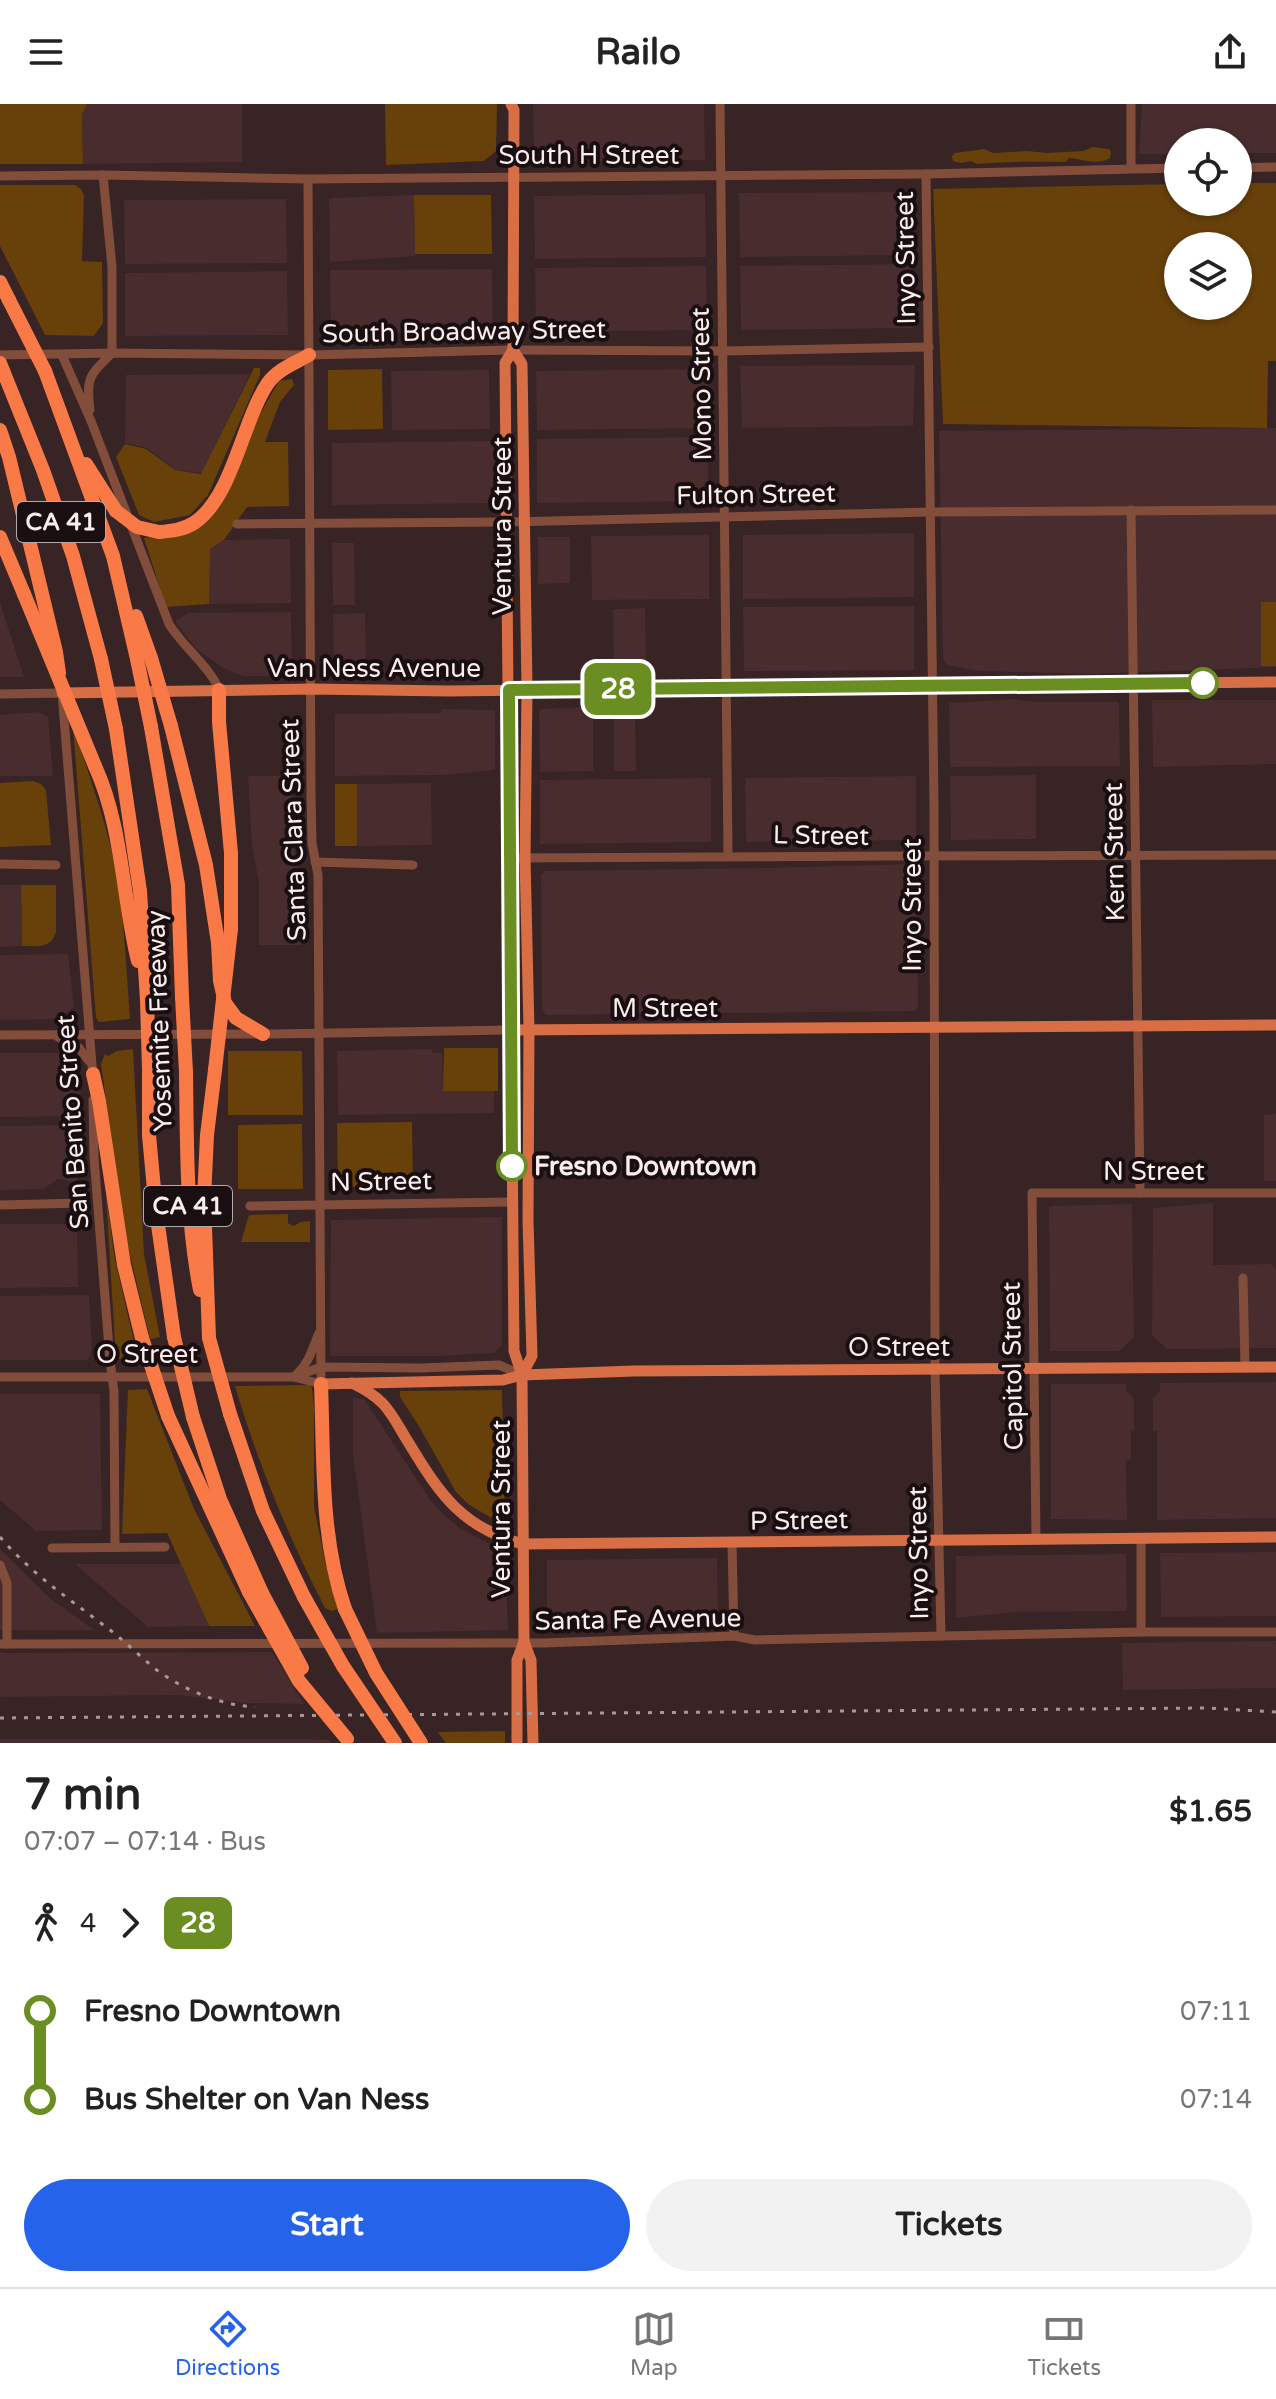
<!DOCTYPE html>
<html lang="en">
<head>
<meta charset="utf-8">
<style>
	:root { --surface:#fff; --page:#f2f2f2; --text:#222; --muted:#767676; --line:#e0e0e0; --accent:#2563eb }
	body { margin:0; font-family:"Varela Round",sans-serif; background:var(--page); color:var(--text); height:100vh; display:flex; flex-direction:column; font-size:30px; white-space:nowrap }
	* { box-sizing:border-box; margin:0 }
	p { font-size:26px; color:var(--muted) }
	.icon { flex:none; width:44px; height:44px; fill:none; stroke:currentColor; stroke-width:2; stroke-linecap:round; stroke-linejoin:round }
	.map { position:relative; height:1639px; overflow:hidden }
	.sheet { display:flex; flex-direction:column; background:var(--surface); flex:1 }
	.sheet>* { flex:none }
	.badge { padding:0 16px; border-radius:12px; font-size:28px; line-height:52px }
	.controls { position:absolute; left:1164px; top:24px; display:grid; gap:16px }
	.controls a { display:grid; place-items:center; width:88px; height:88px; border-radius:50%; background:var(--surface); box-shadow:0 2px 6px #0004; font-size:40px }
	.map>.badge { position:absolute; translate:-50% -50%; box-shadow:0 0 0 4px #fff }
	.legs { display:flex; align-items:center; gap:12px; height:88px; padding:0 24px; font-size:26px }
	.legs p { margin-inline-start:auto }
	.head { display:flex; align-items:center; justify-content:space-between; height:136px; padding:0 24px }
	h1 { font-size:44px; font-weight:800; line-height:60px }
	.cta { display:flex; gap:16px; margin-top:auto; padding:16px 24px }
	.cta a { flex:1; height:92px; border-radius:48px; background:var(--accent); color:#fff; font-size:32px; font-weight:800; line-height:92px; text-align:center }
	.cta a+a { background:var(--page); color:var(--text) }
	ul { padding:0 24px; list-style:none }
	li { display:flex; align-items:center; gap:28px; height:88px; font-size:30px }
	li i { display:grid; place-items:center; width:12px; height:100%; margin:0 10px; background:currentColor }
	li i::after { content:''; width:20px; height:20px; margin:-10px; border:6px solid; border-radius:50%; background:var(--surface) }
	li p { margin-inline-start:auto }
	li:first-child i { background:linear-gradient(#0000 50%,currentColor 0) }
	li:last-child i { background:linear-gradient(currentColor 50%,#0000 0) }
	header { display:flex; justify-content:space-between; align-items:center; height:104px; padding:0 24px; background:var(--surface); font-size:36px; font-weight:800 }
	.tab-bar { display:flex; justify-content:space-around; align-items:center; height:112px; border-top:2px solid var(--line); background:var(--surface); font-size:22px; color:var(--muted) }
	.tab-bar a { display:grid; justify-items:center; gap:4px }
	.tab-bar .current { color:var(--accent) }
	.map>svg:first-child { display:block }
</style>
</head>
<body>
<header><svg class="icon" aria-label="menu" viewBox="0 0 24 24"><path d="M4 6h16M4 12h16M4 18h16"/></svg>Railo<svg class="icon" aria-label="share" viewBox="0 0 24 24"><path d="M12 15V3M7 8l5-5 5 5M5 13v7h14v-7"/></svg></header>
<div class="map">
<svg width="1276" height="1639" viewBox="0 0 1276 1639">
	<rect width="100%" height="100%" fill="#382325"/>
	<!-- built -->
	<g fill="#482c2e">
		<path d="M87,0H242V58L83,60L82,11Z"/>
		<path d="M533,0H704L705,56L534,58Z"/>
		<path d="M1142,0H1276V49H1238V38H1178V50H1139Z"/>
		<path d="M911,88V151L740,153L739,89Z"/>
		<path d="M705,90L706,153L535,155L534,92Z"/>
		<path d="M414,91L415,152L330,158L329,94Z"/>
		<path d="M286,95L287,159L125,160L124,96Z"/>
		<path d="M911,160L912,224L741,226L740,162Z"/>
		<path d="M706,162L707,226L536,228L535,164Z"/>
		<path d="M492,165L493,229L331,230L330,166Z"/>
		<path d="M287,167L288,231L125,232V169Z"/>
		<path d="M915,261L913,322L742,324L740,262Z"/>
		<path d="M707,265L708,324L537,326L536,267Z"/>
		<path d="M489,266L490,325L392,326L391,267Z"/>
		<path d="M250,270L202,369L176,366L147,344L125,339L126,271Z"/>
		<path d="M1276,324V563L1093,570L978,567L947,561L943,555L939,327Z"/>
		<path d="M708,333V397L537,399V335Z"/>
		<path d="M494,337L495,399L332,401V339Z"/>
		<path d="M914,429V493L743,495V431Z"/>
		<path d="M709,431V495L592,496L591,432Z"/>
		<path d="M538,433H570V479L538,480Z"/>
		<path d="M290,435L291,499L209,500V445L224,436Z"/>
		<path d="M332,439H354L355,501H333Z"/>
		<path d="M0,498L4,511L24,573H0Z"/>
		<path d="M914,502V566L744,567L743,503Z"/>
		<path d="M645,504L646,568L614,569L613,505Z"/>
		<path d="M291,508L292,572H243L223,564L196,545L175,517L188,509Z"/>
		<path d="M365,509L366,571L334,572L333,510Z"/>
		<path d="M1015,595L1036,598H1119L1120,662L950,663L949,599Z"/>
		<path d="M1152,596H1276V660L1153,663Z"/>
		<path d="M593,603V667L540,668L539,608L541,605Z"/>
		<path d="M614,603H635L636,667H614Z"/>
		<path d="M442,605L495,606V666L442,671L335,672V610L441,609Z"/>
		<path d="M38,608L48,613L53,672H0V611Z"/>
		<path d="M1036,671V735L951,736L950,672Z"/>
		<path d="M248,672H292L293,742L302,779V841H259V779L252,743Z"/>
		<path d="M916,672V736L746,738L745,674Z"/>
		<path d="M711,674V738L540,740V676Z"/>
		<path d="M431,679L432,741L357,742V680Z"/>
		<path d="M913,760L917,766L918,903L914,907L546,911L542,906L541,771L545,767L769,764Z"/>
		<path d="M0,781H21L22,842L0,843Z"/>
		<path d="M68,850L74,903L61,915L0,916V851Z"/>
		<path d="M432,945L433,949H442L443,987L494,986V1009L338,1011L337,947Z"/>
		<path d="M0,949H68L77,962L81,1012L0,1013Z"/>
		<path d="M1276,1010V1077H1264V1011Z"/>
		<path d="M66,1021L74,1026L77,1079L58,1075L43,1085L0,1086V1022Z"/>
		<path d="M1213,1099V1161L1271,1160L1276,1166V1244L1167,1245L1152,1231L1153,1104Z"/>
		<path d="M1132,1100L1134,1233L1119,1247H1050L1049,1102Z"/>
		<path d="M502,1113V1241L494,1249L439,1252H330L331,1116Z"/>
		<path d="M0,1120H77L78,1183L0,1184Z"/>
		<path d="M89,1191L92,1244L88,1256H0V1192Z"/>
		<path d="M1276,1278V1414L1157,1416V1327H1153V1294L1160,1287V1279Z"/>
		<path d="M1051,1280H1126V1286L1134,1294V1327H1131V1356L1126,1357L1127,1416L1051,1415Z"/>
		<path d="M0,1290H100L102,1426L36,1427L0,1396Z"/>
		<path d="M353,1294L364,1295L431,1397L444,1411L458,1423L505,1448L508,1526L377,1529L353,1350Z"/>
		<path d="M0,1445L51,1495L94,1526H0Z"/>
		<path d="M1276,1448V1512L1161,1513L1160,1449Z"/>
		<path d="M1126,1450L1127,1507L1015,1508L956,1514V1452Z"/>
		<path d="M717,1454L718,1518L547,1520V1456Z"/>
		<path d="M75,1460H181L209,1522L148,1523Z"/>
		<path d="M1276,1537V1584L1123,1586L1122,1539Z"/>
		<path d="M272,1548L304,1600L247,1599L178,1591L0,1593V1549Z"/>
		<path d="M0,1635H302L329,1636L331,1639H0Z"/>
	</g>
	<!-- green -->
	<g fill="#67400a" fill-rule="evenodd">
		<path d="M0,0H87L82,11L83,60H0Z"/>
		<path d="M385,0H497L496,47L484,57L386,61Z"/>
		<path d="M1093,43L1109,45L1111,48L1110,54C1097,62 1083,55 1069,54L1066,58C1036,58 1007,57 977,60L971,57L961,59L953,57L952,52L955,49L984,45L993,49L1027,47L1047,49L1083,47Z"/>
		<path d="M1238,79H1276V257H1268L1267,324L943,320L933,85L1178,80V98H1238ZM1178,142H1238V202H1178Z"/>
		<path d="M0,81H75L81,85L84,91L82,157L102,158L103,219L94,232L45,231L0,142Z"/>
		<path d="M414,91H491L492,150H415Z"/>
		<path d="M254,264H260V271L208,391L190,411L154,418L139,411L116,353L125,340L146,345L175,366L201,370Z"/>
		<path d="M382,265L383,325L328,326V266Z"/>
		<path d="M292,275L294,281L280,298L265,338H288L289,402L247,403L224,436L210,445L209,500L166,503L144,434L193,427L279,277Z"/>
		<rect x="1261" y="498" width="15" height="64"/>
		<path d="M73,623C87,665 102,706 112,748C124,803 126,860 130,915L99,918L96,914Z"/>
		<path d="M33,677L41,680L46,686L51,741L0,743V679Z"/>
		<rect x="335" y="680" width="22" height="62"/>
		<path d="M21,781H56V828C51,845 37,842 22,842Z"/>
		<path d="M444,944H498V987H443Z"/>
		<path d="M133,945L144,1150L160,1233L150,1235L124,1126L101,960L105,950L108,952L117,947Z"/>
		<path d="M228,947H302L303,1011H228Z"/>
		<path d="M412,1018L413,1082L338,1083L337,1019Z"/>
		<path d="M302,1020L303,1085H238V1021Z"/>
		<path d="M106,1091L115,1156L138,1254L116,1255Z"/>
		<path d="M288,1110V1119L293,1122L301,1118L310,1117V1138H241L249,1111Z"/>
		<path d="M310,1281L312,1284L314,1303V1403L327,1466L338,1505L332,1507L325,1504C288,1432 258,1360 235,1282Z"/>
		<path d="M147,1285L194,1405L255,1522H209L167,1429L122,1430L128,1286Z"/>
		<path d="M502,1286L505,1422L468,1400L456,1388L420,1324L400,1293V1287Z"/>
		<path d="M505,1627V1639H446L438,1628Z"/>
	</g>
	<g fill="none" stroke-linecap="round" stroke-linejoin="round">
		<!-- minor -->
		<g stroke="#824e3b" stroke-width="9">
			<path d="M720,0L728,751"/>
			<path d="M1131,64V0"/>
			<path d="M1238,64L1276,63"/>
			<path d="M926,70L934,702L935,1265L941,1532"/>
			<path d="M103,71L112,163V249"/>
			<path d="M0,72L103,71L308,75L926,70L1178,64"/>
			<path d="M0,251L112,249L309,251L513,246L722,247L929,243"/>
			<path d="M62,251L91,317L169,520C183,543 211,564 219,586"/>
			<path d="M90,306C86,273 89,272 112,249"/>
			<path d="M1131,406L1140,1089"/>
			<path d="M237,420L508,418L931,408L1276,406"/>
			<path d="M0,590L62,589L93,973"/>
			<path d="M509,754C765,751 1020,753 1276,751"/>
			<path d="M315,758L413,761"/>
			<path d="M0,760L56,761"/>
			<path d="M0,931L272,930L511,926"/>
			<path d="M58,933L79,944L89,957"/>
			<path d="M93,996L94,1053L110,1257L114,1287L115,1443"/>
			<path d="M0,1101L81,1099"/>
			<path d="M250,1102L512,1098"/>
			<path d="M1243,1174L1245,1263"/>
			<path d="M296,1271C310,1258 312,1245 319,1229"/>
			<path d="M0,1273H294L321,1280L318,771L312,739L311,690L308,75"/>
			<path d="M294,1273L321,1263L420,1264L499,1261L522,1271"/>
			<path d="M1141,1435V1528"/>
			<path d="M1036,1436L1032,1089H1276"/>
			<path d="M732,1438L734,1532"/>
			<path d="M52,1444L165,1443"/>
			<path d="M0,1461L7,1479V1540"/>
			<path d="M0,1540L544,1539L734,1532L755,1536L1141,1528H1276"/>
		</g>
		<!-- major -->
		<g stroke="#d86e45" stroke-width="11">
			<path d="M511,0L514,6L513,246L505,259L514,1247L522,1271L524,1538L531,1556L533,1639"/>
			<path d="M513,246L522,260L527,585L525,754L529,926L528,1116L532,1252L522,1271"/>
			<path d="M62,589L312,585L448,587L1276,578"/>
			<path d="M511,926L1276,921"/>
			<path d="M352,1279C388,1296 390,1309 410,1341C441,1392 463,1424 523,1440L1276,1433"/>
			<path d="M321,1280L503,1276L522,1271L634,1267L1276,1263"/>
			<path d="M517,1639V1556L524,1538"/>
		</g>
		<!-- highway -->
		<g stroke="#fa7a47" stroke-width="14">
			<path d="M0,178L9,196"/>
			<path d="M0,259L43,366L73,452L101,555"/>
			<path d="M45,267L113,452L137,555"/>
			<path d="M0,326L9,353L56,548L59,569"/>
			<path d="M86,360L116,407"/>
			<path d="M159,428C171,427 183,426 194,419C233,393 242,317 268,279C278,265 295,259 309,251"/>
			<path d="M0,433L24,490"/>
			<path d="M136,512L151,554"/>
			<path d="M219,586V618L231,749V825"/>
			<path d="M171,622L206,761L218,839L220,877L225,899L236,914L263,930"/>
			<path d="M151,623L178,781L182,893"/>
			<path d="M116,625L140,787L147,896"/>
			<path d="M95,662C123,724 122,792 138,857"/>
			<path d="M149,965V1031L156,1107L174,1233"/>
			<path d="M186,968C187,1042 186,1114 200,1186"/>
			<path d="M93,970L99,997L124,1161L142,1234"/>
			<path d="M209,1234L204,1095L207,1031L215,966"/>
			<path d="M321,1280C324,1356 320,1432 345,1505"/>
			<path d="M230,1310L263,1407L304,1493"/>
			<path d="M168,1312L249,1488"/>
			<path d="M193,1313L220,1395L262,1489"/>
		</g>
		<!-- rail -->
		<g stroke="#a99899" stroke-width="3" stroke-dasharray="4 8" stroke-linecap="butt">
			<path d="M0,1433C32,1470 64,1491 102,1520C122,1534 139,1552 158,1567C186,1587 221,1601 255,1603"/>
			<path d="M0,1614L1206,1604L1276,1608"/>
		</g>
		<!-- highway-bridge -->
		<g stroke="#fa7a47" stroke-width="14">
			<path d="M9,196L45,267"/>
			<path d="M116,407L137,423L159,428"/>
			<path d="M24,490L95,662"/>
			<path d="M151,554L171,622"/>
			<path d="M101,555L116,625"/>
			<path d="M137,555L151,623"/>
			<path d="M182,893L186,968"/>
			<path d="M147,896L149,965"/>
			<path d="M215,966L231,825"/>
			<path d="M174,1233L193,1313"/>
			<path d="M142,1234L168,1312"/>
			<path d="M209,1234L230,1310"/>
			<path d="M249,1488L299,1577L347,1635"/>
			<path d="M262,1489L302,1564"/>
			<path d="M304,1493L343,1562L395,1639"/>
			<path d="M345,1505L376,1569L421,1639"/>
		</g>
	</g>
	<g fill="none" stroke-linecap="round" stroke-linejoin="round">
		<!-- line-1 casing -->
		<g stroke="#fff" stroke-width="18">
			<path id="line-1" d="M512,1062L509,586L1203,579"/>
		</g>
		<!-- line-1 -->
		<use href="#line-1" stroke="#6b8e23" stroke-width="12"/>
	</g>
	<!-- markers -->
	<g fill="#fff" stroke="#6b8e23" stroke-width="4">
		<circle cx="1203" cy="579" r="14"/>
		<circle cx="512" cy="1062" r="14"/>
	</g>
	<g text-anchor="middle" stroke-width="8" stroke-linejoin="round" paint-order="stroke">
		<!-- shield labels -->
		<g fill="#190f10" stroke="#b7aaab" stroke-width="2">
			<rect x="17" y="398" width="88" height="40" rx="6"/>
			<rect x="144" y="1082" width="88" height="40" rx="6"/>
		</g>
		<g font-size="24" font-weight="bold" fill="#fbeced">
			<text x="61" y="426">CA 41</text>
			<text x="188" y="1110">CA 41</text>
		</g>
		<!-- street labels -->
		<g font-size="26" fill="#fbeced" stroke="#190f10">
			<text x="589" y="60">South H Street</text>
			<text transform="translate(905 154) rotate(-91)" y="9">Inyo Street</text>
			<text transform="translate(464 227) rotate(-1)" y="9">South Broadway Street</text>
			<text transform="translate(701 280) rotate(-91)" y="9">Mono Street</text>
			<text transform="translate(756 390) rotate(-1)" y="9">Fulton Street</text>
			<text transform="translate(502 422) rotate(-90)" y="9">Ventura Street</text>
			<text x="374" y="573">Van Ness Avenue</text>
			<text transform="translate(293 726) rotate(-92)" y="9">Santa Clara Street</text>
			<text transform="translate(821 731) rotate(1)" y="9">L Street</text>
			<text transform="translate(1114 748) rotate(-91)" y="9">Kern Street</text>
			<text transform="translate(912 801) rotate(-90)" y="9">Inyo Street</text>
			<text x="665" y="913">M Street</text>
			<text transform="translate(159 917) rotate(-92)" y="9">Yosemite Freeway</text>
			<text transform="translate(72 1018) rotate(-94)" y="9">San Benito Street</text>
			<text x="1154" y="1076">N Street</text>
			<text transform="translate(381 1077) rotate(-1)" y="9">N Street</text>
			<text x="899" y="1252">O Street</text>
			<text x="147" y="1259">O Street</text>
			<text transform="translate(1012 1262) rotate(-91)" y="9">Capitol Street</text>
			<text transform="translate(501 1405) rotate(-90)" y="9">Ventura Street</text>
			<text transform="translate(799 1416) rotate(-1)" y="9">P Street</text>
			<text transform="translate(918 1449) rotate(-91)" y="9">Inyo Street</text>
			<text transform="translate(638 1515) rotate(-1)" y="9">Santa Fe Avenue</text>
		</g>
		<!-- stop labels -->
		<g font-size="26" font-weight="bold" fill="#fbeced" stroke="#190f10" text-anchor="start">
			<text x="534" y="1071">Fresno Downtown</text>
		</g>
	</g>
</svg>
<div class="controls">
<a><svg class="icon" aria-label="locate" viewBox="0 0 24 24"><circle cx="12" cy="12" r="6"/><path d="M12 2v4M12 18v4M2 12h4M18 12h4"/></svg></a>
<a><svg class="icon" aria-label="layers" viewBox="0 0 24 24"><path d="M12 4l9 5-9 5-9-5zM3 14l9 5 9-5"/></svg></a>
</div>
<b class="badge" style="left:618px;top:585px;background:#6b8e23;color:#fff">28</b>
</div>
<section class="sheet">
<div class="head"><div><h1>7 min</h1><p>07:07 – 07:14 · Bus</p></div><b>$1.65</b></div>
<div class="legs"><svg class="icon" aria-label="walk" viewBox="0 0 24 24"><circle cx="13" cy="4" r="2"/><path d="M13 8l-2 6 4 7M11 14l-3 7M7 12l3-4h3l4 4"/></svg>4<svg class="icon" aria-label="forward" viewBox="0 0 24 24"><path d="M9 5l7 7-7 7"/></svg><b class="badge" style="background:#6b8e23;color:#fff">28</b></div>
<ul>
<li><i style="color:#6b8e23"></i><b>Fresno Downtown</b><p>07:11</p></li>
<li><i style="color:#6b8e23"></i><b>Bus Shelter on Van Ness</b><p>07:14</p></li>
</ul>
<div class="cta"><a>Start</a><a>Tickets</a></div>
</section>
<nav class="tab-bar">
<a class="current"><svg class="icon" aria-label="directions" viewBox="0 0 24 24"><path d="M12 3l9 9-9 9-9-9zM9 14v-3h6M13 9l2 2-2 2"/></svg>Directions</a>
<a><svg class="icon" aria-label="map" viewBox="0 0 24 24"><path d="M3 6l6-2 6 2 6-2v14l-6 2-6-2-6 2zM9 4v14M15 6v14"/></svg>Map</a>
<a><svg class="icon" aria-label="tickets" viewBox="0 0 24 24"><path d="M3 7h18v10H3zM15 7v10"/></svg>Tickets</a>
</nav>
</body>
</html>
